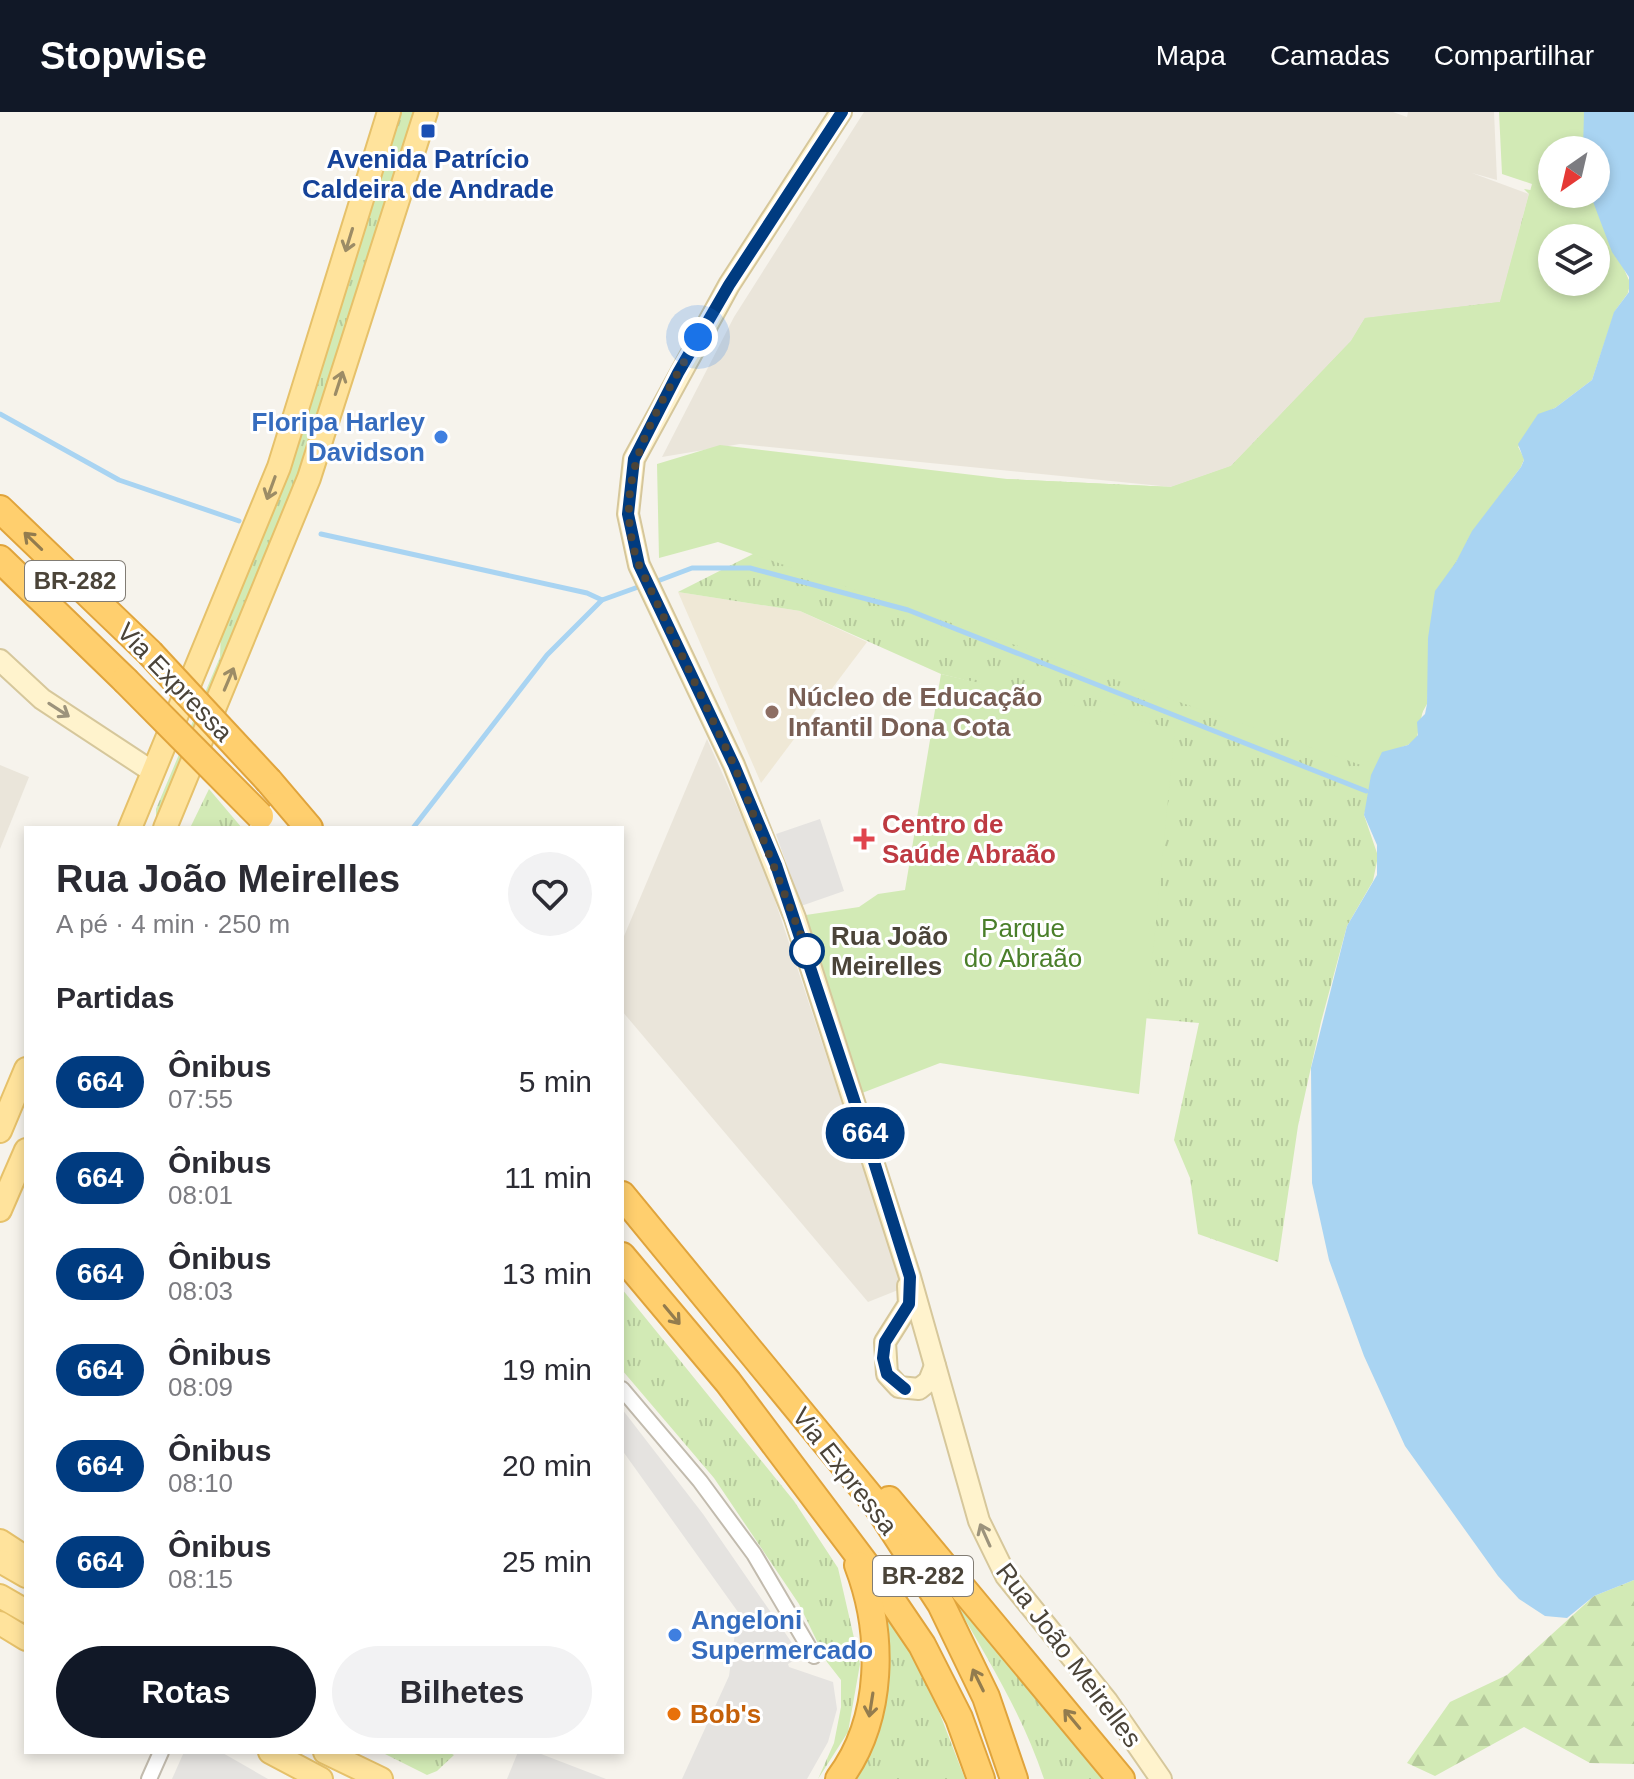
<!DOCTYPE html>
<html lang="pt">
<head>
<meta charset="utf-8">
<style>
	:root { --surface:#fff; --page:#f2f2f3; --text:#2b2b33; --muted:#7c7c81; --accent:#111827 }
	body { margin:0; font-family:Helvetica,sans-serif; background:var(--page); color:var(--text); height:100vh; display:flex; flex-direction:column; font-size:30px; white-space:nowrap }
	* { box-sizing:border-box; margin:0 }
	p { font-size:26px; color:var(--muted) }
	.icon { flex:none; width:44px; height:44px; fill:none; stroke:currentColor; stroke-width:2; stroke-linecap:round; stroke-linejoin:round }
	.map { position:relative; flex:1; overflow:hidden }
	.drawer { position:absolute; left:24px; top:714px; width:600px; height:928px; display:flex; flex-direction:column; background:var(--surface); border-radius:0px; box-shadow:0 4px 12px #0003 }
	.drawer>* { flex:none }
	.badge { padding:0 16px; border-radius:26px; font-size:28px; line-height:52px }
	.needle { width:52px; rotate:214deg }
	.fabs { position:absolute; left:1538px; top:24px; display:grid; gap:16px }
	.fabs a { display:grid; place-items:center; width:72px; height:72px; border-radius:50%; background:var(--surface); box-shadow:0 4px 12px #0003; font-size:40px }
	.you { position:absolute; width:40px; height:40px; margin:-20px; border:6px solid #fff; border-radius:50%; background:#1a73e8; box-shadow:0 0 0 12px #1a73e833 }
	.map>.badge { position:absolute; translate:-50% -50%; box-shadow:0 0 0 4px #fff }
	h2 { padding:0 32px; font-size:30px; line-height:72px }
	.round { display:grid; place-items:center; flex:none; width:84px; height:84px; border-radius:42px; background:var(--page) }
	.summary { display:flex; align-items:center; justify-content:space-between; height:136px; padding:0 32px }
	h1 { font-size:38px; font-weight:700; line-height:60px }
	.cta { display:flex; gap:16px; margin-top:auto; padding:16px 32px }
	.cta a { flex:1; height:92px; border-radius:48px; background:var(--accent); color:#fff; font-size:32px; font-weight:700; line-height:92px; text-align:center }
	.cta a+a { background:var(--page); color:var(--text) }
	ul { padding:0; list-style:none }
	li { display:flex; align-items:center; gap:24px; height:96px; padding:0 32px }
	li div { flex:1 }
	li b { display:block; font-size:30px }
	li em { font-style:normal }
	li .badge { min-width:88px; font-weight:700; text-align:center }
	header { display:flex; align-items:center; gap:48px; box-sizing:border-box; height:112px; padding:0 40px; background:var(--accent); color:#fff }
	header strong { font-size:38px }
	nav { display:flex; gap:44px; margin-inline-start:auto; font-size:28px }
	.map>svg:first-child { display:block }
</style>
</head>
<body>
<header>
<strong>Stopwise</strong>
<nav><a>Mapa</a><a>Camadas</a><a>Compartilhar</a></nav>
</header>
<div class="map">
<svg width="1634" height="1667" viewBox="0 0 1634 1667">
	<defs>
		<pattern id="grass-tufts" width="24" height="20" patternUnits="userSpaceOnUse" patternTransform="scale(2)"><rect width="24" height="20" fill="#d2eab5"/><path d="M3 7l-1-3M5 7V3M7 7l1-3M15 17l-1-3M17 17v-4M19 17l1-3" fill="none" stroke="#b6ca9c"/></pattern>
		<pattern id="forest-firs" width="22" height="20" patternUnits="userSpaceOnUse" patternTransform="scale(2)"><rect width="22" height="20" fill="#d2eab5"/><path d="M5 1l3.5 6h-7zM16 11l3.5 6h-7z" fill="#b6ca9c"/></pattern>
	</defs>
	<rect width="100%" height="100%" fill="#f6f3ec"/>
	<!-- residential -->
	<g fill="#eae5da">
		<path d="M864,0H1393L1407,5L1408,0H1494L1497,68L1472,61L1529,82L1500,191L1366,206L1349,232L1231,354L1171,375L740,332L662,345L734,205Z"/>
		<path d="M707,627L764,755L903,1176L868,1190L622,899V829Z"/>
		<path d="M0,653L29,665L0,737Z"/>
	</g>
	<!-- education -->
	<path fill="#efe8d6" d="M678,480L800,499L867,530L761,671Z"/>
	<!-- grass -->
	<g fill="url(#grass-tufts)" fill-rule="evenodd">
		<path d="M398,0H414L300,361L162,708L156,705V697L220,545L221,518Z"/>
		<path d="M1524,77L1592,88L1631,173L1614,200L1591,268L1550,298L1518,335L1524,348L1456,450L1417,625L1408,633L1382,640L1364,703L1378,744L1373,769L1347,814L1321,910L1298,1014L1278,1150L1198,1122L1190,1066L1174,1028L1199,911L1143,906L1168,619L941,562L800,499L678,480L753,442L783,416L1007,367L1171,375L1231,354L1351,229L1365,206L1500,190L1529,82ZM1552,126H1596V170H1552Z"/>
		<path d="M209,677L242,716H190Z"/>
		<path d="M622,1177L794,1389L838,1456L860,1552L848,1620L818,1667L834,1631L841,1595V1568L827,1550L799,1492L714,1366L622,1258Z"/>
		<path d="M883,1491L928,1571L965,1667H857C891,1614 889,1551 883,1491Z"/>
		<path d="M956,1492L1106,1667H1044C1023,1604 989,1549 956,1492Z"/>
		<path d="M381,1640H448L454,1643L437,1659L427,1663Z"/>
	</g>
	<!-- forest -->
	<path fill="url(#forest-firs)" d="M1634,1468V1652L1590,1651L1524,1615L1435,1664L1407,1651L1450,1590L1507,1563L1594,1484Z"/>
	<!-- green -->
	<g fill="#d2eab5" fill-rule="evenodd">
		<path d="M1499,0H1585L1584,38H1552V82H1591L1630,171L1628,181L1615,199L1592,268L1555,296L1538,303L1518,335L1524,346L1521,355L1472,419L1456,450L1436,479L1427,592L1417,610L1415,629L1361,653L718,430L659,446L657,352L720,333L1007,367L1171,375L1231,354L1351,229L1365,206L1500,190L1532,72L1502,62ZM1552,126H1596V170H1552Z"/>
		<path d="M941,562L1175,617L1139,982L940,951L862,981L806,803L859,795L878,782L905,778Z"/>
	</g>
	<!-- parking -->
	<g fill="#e5e3e0">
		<path d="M820,707L844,779L801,794L776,722Z"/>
		<path d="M622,1297L703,1402L801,1544L788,1552L789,1555L833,1570L837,1597L828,1630L807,1667H682L729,1564L738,1500L622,1338Z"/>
		<path d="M184,1640H221L268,1667H172Z"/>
		<path d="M518,1640H536L606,1667H507Z"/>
	</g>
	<!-- water -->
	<path fill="#a9d4f2" d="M1584,0H1634V1468L1594,1484L1567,1506L1545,1504L1519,1487L1498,1464L1405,1334L1364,1244L1329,1148L1312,1071L1311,956L1347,814L1377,763V733L1364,703L1371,663L1382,640L1408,633L1418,623L1417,610L1425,602L1427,592L1428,526L1435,479L1456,450L1472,419L1521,355L1524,348L1518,332L1538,302L1555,296L1592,268L1614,200L1629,180V165L1612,140L1592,87L1591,82H1596V38H1583Z"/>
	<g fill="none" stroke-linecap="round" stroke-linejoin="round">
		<!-- stream -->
		<g stroke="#a9d4f2" stroke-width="5">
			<path d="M0,302L119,368L239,409"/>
			<path d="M321,422L587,481L602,488L641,474"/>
			<path d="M655,470L692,456H750L908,498L1366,679"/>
			<path d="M413,716L547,543L602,488"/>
		</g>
		<!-- street casing -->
		<g stroke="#c2bbae" stroke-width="18">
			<g id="street">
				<path d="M622,1277L700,1369L754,1442L814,1544"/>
				<path d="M149,1667L161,1640"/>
			</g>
		</g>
		<!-- secondary casing -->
		<g stroke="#d6c79b" stroke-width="24">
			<g id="secondary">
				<path d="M841,0L729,173L634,347L628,402L639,453L734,653L795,806L910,1165L979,1409L1006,1464L1107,1589L1161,1667"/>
				<path d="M0,548L42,587L153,660"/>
				<path d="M908,1174L909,1192L885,1230L887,1262L899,1275L919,1277L929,1269L935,1254"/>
			</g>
		</g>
		<!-- primary casing -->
		<g stroke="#e6c16a" stroke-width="26">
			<g id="primary">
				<path d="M130,716L279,355L389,0"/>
				<path d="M165,716L309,366L426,0"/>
				<path d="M0,1019L26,957"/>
				<path d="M0,1098L26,1038"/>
				<path d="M0,1429L26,1446"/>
				<path d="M0,1449L26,1464"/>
				<path d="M0,1484L26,1499"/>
				<path d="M0,1511L26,1527"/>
				<path d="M270,1640L321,1667"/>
				<path d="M325,1640L381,1667"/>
			</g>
		</g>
		<!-- highway casing -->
		<g stroke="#e0a43c" stroke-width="30">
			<g id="highway">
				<path d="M0,397L150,541"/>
				<path d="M0,447L125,568"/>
				<path d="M269,669L309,716"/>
				<path d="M622,1083L876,1392L941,1492L986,1585L1014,1667"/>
				<path d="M622,1144L728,1270L884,1477L922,1533L959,1606L981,1667"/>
				<path d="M889,1388L1121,1667"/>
				<path d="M839,1667C884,1607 884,1521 858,1453"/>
			</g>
		</g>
		<!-- street -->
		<use href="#street" stroke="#fff" stroke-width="14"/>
		<!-- secondary -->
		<use href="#secondary" stroke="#fff3cd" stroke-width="20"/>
		<!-- primary -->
		<use href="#primary" stroke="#ffe39c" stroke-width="22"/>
		<!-- highway -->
		<use href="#highway" stroke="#ffcf6e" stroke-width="26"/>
		<!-- highway-bridge casing -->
		<g stroke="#e0a43c" stroke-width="30" stroke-linecap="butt">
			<g id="highway-bridge">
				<path d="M150,541L269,669"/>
				<path d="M125,568L260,704"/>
			</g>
		</g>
		<!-- highway-bridge -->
		<use href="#highway-bridge" stroke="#ffcf6e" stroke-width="26"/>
	</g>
	<!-- one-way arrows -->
	<defs><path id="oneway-shaft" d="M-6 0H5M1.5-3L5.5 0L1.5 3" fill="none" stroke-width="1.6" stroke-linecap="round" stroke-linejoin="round" transform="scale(2)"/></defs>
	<g stroke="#9c8c66">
		<use href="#oneway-shaft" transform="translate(349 128) rotate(107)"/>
		<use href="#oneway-shaft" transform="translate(339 271) rotate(-72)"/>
		<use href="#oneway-shaft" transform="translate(271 376) rotate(110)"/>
		<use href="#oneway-shaft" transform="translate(229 567) rotate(-67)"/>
	</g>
	<g stroke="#937c4e">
		<use href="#oneway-shaft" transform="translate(33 429) rotate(-136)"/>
		<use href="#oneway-shaft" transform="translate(672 1203) rotate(50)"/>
		<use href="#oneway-shaft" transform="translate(978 1568) rotate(-116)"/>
		<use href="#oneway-shaft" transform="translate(871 1593) rotate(99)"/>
		<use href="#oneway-shaft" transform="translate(1072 1607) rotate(-130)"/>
	</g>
	<g stroke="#9c937c">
		<use href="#oneway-shaft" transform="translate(59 598) rotate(33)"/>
		<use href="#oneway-shaft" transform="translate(985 1423) rotate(-114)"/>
	</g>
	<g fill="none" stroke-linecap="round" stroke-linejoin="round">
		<!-- line casing -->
		<g stroke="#fff" stroke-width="18">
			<path id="line" d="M842,0L729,173L678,261L634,347L628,402L639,453L734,653L776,753L866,1024L910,1165L909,1192L885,1230L883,1246L887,1262L905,1277"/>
		</g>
		<!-- line -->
		<use href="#line" stroke="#003b80" stroke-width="12"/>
		<!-- walk -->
		<path stroke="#4b4439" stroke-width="8" stroke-dasharray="0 14.4" d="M698,225C658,298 607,367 639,453L734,653L807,839"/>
	</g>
	<!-- markers -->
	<rect fill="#1a4fb4" stroke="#fff" stroke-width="3" x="420" y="11" width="16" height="16" rx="4"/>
	<g fill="#3f7fe0" stroke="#fff" stroke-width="3">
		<circle cx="441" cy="325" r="8"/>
		<circle cx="675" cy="1523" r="8"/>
	</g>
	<circle fill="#8d6e63" stroke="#fff" stroke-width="3" cx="772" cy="600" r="8"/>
	<path fill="#e0444e" stroke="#fff" stroke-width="3" d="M860 715h8v8h8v8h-8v8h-8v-8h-8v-8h8z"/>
	<circle fill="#fff" stroke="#003b80" stroke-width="4" cx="807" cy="839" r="16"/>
	<circle fill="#e8710a" stroke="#fff" stroke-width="3" cx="674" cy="1602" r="8"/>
	<g text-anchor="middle" stroke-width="6" stroke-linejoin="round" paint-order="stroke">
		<!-- shield labels -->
		<g fill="#fff" stroke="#817c74" stroke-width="2">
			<rect x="25" y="449" width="100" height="40" rx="6"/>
			<rect x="873" y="1444" width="100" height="40" rx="6"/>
		</g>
		<g font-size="24" font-weight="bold" fill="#4b4439">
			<text x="75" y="477">BR-282</text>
			<text x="923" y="1472">BR-282</text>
		</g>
		<!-- transit labels -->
		<g font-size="26" font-weight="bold" fill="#164399" stroke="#fff">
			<text x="428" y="56">Avenida Patrício<tspan x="428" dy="30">Caldeira de Andrade</tspan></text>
		</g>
		<!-- shop labels -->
		<g font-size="26" font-weight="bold" fill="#366cbe" stroke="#fff" text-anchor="end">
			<text x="425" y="319">Floripa Harley<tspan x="425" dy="30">Davidson</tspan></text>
			<text x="691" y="1517" text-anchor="start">Angeloni<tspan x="691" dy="30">Supermercado</tspan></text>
		</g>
		<!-- street labels -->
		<g font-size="26" fill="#4b4439" stroke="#fff">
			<text transform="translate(175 570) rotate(46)" y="9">Via Expressa</text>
			<text transform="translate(845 1359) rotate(52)" y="9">Via Expressa</text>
			<text transform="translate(1069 1543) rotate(53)" y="9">Rua João Meirelles</text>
		</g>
		<!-- education labels -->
		<g font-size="26" font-weight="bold" fill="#785e54" stroke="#fff" text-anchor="start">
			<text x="788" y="594">Núcleo de Educação<tspan x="788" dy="30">Infantil Dona Cota</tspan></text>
		</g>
		<!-- health labels -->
		<g font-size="26" font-weight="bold" fill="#be3a42" stroke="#fff" text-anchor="start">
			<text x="882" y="721">Centro de<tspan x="882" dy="30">Saúde Abraão</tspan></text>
		</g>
		<!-- park labels -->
		<g font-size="26" fill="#4a7f2a" stroke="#fff">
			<text x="1023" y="825">Parque<tspan x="1023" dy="30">do Abraão</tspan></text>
		</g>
		<!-- stop labels -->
		<g font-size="26" font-weight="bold" fill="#4b4439" stroke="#fff" text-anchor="start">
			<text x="831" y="833">Rua João<tspan x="831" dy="30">Meirelles</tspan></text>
		</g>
		<!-- food labels -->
		<g font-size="26" font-weight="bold" fill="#c56008" stroke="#fff" text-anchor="start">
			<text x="690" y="1611">Bob's</text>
		</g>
	</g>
</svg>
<div class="fabs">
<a><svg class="needle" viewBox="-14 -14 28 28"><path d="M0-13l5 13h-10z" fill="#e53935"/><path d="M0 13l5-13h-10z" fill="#7c7c81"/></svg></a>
<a><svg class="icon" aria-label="layers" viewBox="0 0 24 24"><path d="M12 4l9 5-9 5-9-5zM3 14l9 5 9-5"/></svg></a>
</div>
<div class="you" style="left:698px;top:225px"></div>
<b class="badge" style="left:865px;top:1021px;background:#003b80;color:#fff">664</b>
<section class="drawer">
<div class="summary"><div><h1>Rua João Meirelles</h1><p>A pé · 4 min · 250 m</p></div><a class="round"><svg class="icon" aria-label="heart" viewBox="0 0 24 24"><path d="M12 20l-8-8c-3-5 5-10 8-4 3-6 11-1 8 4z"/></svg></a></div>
<h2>Partidas</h2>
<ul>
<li><span class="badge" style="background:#003b80;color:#fff">664</span><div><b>Ônibus</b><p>07:55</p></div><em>5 min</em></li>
<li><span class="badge" style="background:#003b80;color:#fff">664</span><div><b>Ônibus</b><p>08:01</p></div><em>11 min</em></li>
<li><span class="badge" style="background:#003b80;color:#fff">664</span><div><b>Ônibus</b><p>08:03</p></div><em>13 min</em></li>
<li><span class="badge" style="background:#003b80;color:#fff">664</span><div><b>Ônibus</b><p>08:09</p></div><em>19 min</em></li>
<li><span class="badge" style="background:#003b80;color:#fff">664</span><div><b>Ônibus</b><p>08:10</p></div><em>20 min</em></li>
<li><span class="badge" style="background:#003b80;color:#fff">664</span><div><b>Ônibus</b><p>08:15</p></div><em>25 min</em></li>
</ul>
<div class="cta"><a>Rotas</a><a>Bilhetes</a></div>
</section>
</div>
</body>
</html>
